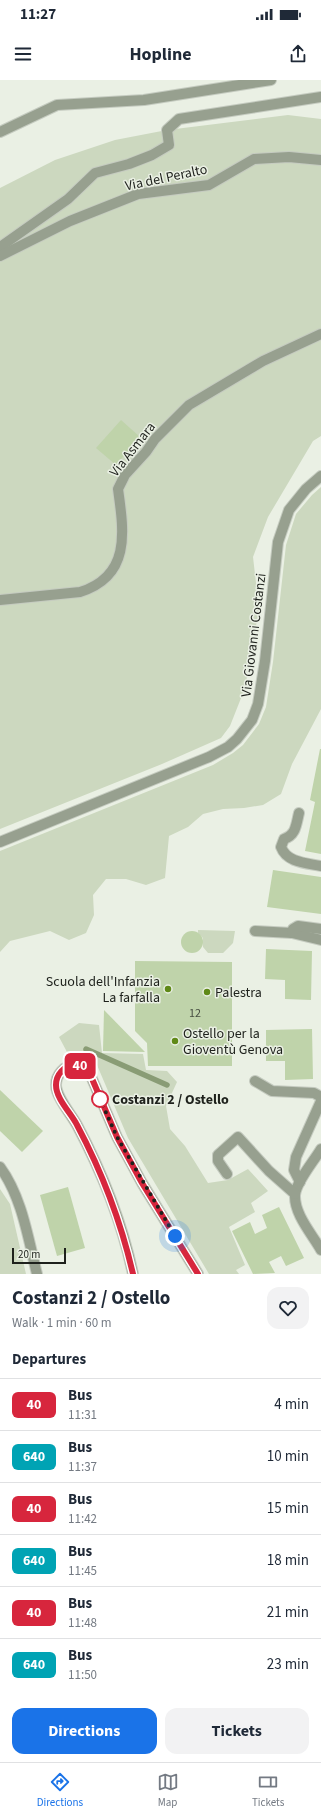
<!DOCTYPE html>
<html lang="en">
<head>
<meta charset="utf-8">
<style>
	:root { --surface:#fff; --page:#f2f2f3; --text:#1f2937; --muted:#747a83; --line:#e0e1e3; --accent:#1a73e8 }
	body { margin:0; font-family:"Source Sans 3",sans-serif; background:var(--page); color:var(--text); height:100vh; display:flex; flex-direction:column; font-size:15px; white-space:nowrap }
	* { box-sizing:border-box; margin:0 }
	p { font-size:13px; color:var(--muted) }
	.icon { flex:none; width:22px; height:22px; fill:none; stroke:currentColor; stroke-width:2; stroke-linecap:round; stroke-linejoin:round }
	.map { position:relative; height:1194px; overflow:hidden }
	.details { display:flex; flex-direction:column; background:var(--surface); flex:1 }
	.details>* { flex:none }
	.badge { padding:0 8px; border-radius:6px; font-size:14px; line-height:26px }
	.scale { position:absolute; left:12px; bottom:10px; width:54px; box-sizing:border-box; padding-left:4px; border:2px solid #1e211c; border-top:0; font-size:11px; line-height:14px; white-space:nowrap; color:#1e211c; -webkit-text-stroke:3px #eaf0e4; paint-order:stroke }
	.you { position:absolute; width:20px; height:20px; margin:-10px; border:3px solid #fff; border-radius:50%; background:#1a73e8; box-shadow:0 0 0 6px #1a73e833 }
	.map>.badge { position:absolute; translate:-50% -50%; box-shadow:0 0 0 2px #fff }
	h2 { padding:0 12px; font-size:15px; line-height:36px }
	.round { display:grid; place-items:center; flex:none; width:42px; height:42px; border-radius:12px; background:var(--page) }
	.overview { display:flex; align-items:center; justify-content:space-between; height:68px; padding:0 12px }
	h1 { font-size:19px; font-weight:700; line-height:30px }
	.cta { display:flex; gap:8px; margin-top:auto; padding:8px 12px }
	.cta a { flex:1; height:46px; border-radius:12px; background:var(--accent); color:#fff; font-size:16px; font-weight:700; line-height:46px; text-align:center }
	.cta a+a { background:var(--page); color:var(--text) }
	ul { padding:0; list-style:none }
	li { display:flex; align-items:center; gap:12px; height:52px; padding:0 12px; border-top:1px solid var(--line) }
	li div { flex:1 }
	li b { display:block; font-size:15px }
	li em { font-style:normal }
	li .badge { min-width:44px; font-weight:700; text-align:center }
	.status { display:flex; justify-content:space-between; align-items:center; height:28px; padding:0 20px; background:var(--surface); direction:ltr }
	.status svg { height:11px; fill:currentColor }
	header { display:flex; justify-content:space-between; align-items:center; height:52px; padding:0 12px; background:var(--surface); font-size:18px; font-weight:700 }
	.dock { display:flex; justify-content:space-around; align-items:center; height:56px; border-top:1px solid var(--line); background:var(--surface); font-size:11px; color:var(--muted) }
	.dock a { display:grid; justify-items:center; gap:2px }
	.dock .current { color:var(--accent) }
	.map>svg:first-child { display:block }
</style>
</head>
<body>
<div class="status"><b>11:27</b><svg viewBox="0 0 49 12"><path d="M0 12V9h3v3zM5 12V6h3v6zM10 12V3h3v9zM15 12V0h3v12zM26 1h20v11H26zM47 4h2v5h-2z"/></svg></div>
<header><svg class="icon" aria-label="menu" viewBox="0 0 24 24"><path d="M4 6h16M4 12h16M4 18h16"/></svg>Hopline<svg class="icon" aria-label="share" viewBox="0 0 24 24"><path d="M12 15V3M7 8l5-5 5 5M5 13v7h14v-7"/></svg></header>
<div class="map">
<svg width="321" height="1194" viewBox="0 0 321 1194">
	<rect width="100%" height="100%" fill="#eaf0e4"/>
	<!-- green -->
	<g fill="#ccd8bf">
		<path d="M288,35L321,39V356L313,361L268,437L253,477L259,529L245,608L230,646L221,658L162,684L0,749V108L55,80L115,60L167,50Z"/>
		<path d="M321,407V629L292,684L281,714L263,725L244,728L223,729L203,734L188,747L169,756L165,798L146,805L126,799H106L93,815L94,835L86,853L69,860L50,851L10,861L0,872V771L213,685L233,673L243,665L259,644L266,627L273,582L286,465L296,434L312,415Z"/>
		<path d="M198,850L235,851L233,863L223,873H208L203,867V858L198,853Z"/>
		<path d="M79,943L99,945L102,973L143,974L146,990L167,991L177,1002L166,1026L170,1049L185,1066L208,1103L228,1100L248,1089L268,1111L251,1123L255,1132L229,1147L245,1185L236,1190L239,1194H209L128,1058L97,985L84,971L67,972L59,957Z"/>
		<path d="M0,1109L10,1124L26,1194H0Z"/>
	</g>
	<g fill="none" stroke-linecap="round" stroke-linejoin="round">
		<!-- stream -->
		<path stroke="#899c75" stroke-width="5.5" d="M86,969L167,1005"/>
	</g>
	<!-- building -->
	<g fill="#bfd3aa">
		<path d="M121,340L140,357L116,385L96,368Z"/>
		<path d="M320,669H321V774L305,771L315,722L310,720Z"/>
		<path d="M273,790L321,797V834L267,827Z"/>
		<circle cx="192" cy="862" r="11"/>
		<path d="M266,869L312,871L311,920L285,919V900L265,899Z"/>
		<path d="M135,881L232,882V986H148L147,963L135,951Z"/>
		<path d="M104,930L145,972L103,971Z"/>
		<path d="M312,949L313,999L285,1000V981H266V950Z"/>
		<path d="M0,1010L43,1051L22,1072L0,1051Z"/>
		<path d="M68,1107L85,1168L57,1176L40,1115Z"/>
		<path d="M279,1127L304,1178L286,1186L281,1176L269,1182L275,1193L253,1194L232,1151L250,1142L255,1154L267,1148L262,1135Z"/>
	</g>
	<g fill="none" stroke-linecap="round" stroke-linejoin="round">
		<!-- minor casing -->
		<g stroke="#c5cbc0" stroke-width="12">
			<g id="minor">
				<path d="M0,52L57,25L144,20L271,0"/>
				<path d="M0,167L68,119L95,93L129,84L152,75L169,65L167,50L179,39L321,17"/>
				<path d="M0,176L70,141L138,114L209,105L254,79L289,77L321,80"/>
				<path d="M0,520L80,512C131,496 124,452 118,409L125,395L146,372L155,359L189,325L263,281L321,254"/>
				<path d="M299,733C296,745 296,755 284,759L281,767C287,783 307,783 321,786"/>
				<path d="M0,762L209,677L228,667L237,659L252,640L258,624L265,581L278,462L289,430L306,409L321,396"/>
				<path d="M255,851L292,853L321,860"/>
				<path d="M292,853L293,849L298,846L321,849"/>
				<path d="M255,1001L272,1011L314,1013L321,1017"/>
				<path d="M321,1069C314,1081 296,1102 295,1115C294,1134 312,1154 321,1170"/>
				<path d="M0,1087C22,1117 28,1158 37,1194"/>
				<path d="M227,1094L218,1081V1075L238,1057L269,1091L295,1114"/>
				<path d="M300,1102L294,1090L296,1077L321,1021"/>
				<path d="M133,1194C122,1142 102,1092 77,1045C71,1034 56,1017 56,1005C56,995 64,985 75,985C82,985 85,990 90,994L117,1057L142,1103L198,1194"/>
			</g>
		</g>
		<!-- minor -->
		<use href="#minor" stroke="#97a08f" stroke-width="10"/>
	</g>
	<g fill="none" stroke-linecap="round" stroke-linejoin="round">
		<!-- line casing -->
		<g stroke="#fff" stroke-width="9">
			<path id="line" d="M133,1194C121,1142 102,1092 77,1045C71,1033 56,1019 56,1005C56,995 64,985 75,985C82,985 85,990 90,994L117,1057L142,1103L198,1194"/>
		</g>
		<!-- line -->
		<use href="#line" stroke="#d7263d" stroke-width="6"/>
		<!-- walk -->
		<path stroke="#1e211c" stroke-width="4" stroke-dasharray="0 7.2" d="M100,1019L117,1057L175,1156"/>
	</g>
	<!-- markers -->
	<g fill="#5f8917" stroke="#eaf0e4" stroke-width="1.5">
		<circle cx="168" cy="909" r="4"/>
		<circle cx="207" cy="912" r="4"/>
		<circle cx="175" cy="961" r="4"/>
	</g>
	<circle fill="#fff" stroke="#d7263d" stroke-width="2" cx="100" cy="1019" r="8"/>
	<g text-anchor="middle" stroke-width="3" stroke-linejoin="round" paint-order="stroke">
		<!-- number labels -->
		<g font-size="12" fill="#464e40">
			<text x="195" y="937">12</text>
		</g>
		<!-- street labels -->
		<g font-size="14" fill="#1e211c" stroke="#eaf0e4">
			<text transform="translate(166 97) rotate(-12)" y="5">Via del Peralto</text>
			<text transform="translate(132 369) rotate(-52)" y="5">Via Asmara</text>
			<text transform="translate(253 555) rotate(-83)" y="5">Via Giovanni Costanzi</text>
		</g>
		<!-- poi labels -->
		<g font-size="14" fill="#1e211c" stroke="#eaf0e4" text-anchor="start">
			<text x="160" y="906" text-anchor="end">Scuola dell'Infanzia<tspan x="160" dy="16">La farfalla</tspan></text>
			<text x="215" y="917">Palestra</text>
			<text x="183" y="958">Ostello per la<tspan x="183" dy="16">Gioventù Genova</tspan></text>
		</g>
		<!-- stop labels -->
		<g font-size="14" font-weight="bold" fill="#1e211c" stroke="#eaf0e4" text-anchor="start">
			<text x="112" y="1024">Costanzi 2 / Ostello</text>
		</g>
	</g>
</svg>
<div class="scale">20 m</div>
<div class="you" style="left:175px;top:1156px"></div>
<b class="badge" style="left:80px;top:986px;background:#d7263d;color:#fff">40</b>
</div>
<section class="details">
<div class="overview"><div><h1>Costanzi 2 / Ostello</h1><p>Walk · 1 min · 60 m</p></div><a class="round"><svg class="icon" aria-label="heart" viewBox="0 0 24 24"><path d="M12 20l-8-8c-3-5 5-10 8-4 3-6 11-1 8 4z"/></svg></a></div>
<h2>Departures</h2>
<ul>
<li><span class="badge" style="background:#d7263d;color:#fff">40</span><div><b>Bus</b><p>11:31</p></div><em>4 min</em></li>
<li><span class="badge" style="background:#00a3b4;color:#fff">640</span><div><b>Bus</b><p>11:37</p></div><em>10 min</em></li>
<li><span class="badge" style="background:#d7263d;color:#fff">40</span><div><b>Bus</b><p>11:42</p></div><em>15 min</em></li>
<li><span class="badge" style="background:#00a3b4;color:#fff">640</span><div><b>Bus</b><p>11:45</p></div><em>18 min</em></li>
<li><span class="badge" style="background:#d7263d;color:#fff">40</span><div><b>Bus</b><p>11:48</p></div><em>21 min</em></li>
<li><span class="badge" style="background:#00a3b4;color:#fff">640</span><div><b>Bus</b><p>11:50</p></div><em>23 min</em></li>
</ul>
<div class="cta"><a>Directions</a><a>Tickets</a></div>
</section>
<nav class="dock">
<a class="current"><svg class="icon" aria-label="directions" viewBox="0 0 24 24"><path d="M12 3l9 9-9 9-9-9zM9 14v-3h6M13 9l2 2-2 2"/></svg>Directions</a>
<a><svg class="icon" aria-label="map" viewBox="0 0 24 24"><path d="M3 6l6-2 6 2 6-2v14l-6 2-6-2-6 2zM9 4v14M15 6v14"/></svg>Map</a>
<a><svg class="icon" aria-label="tickets" viewBox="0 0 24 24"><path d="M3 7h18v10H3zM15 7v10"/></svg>Tickets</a>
</nav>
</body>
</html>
